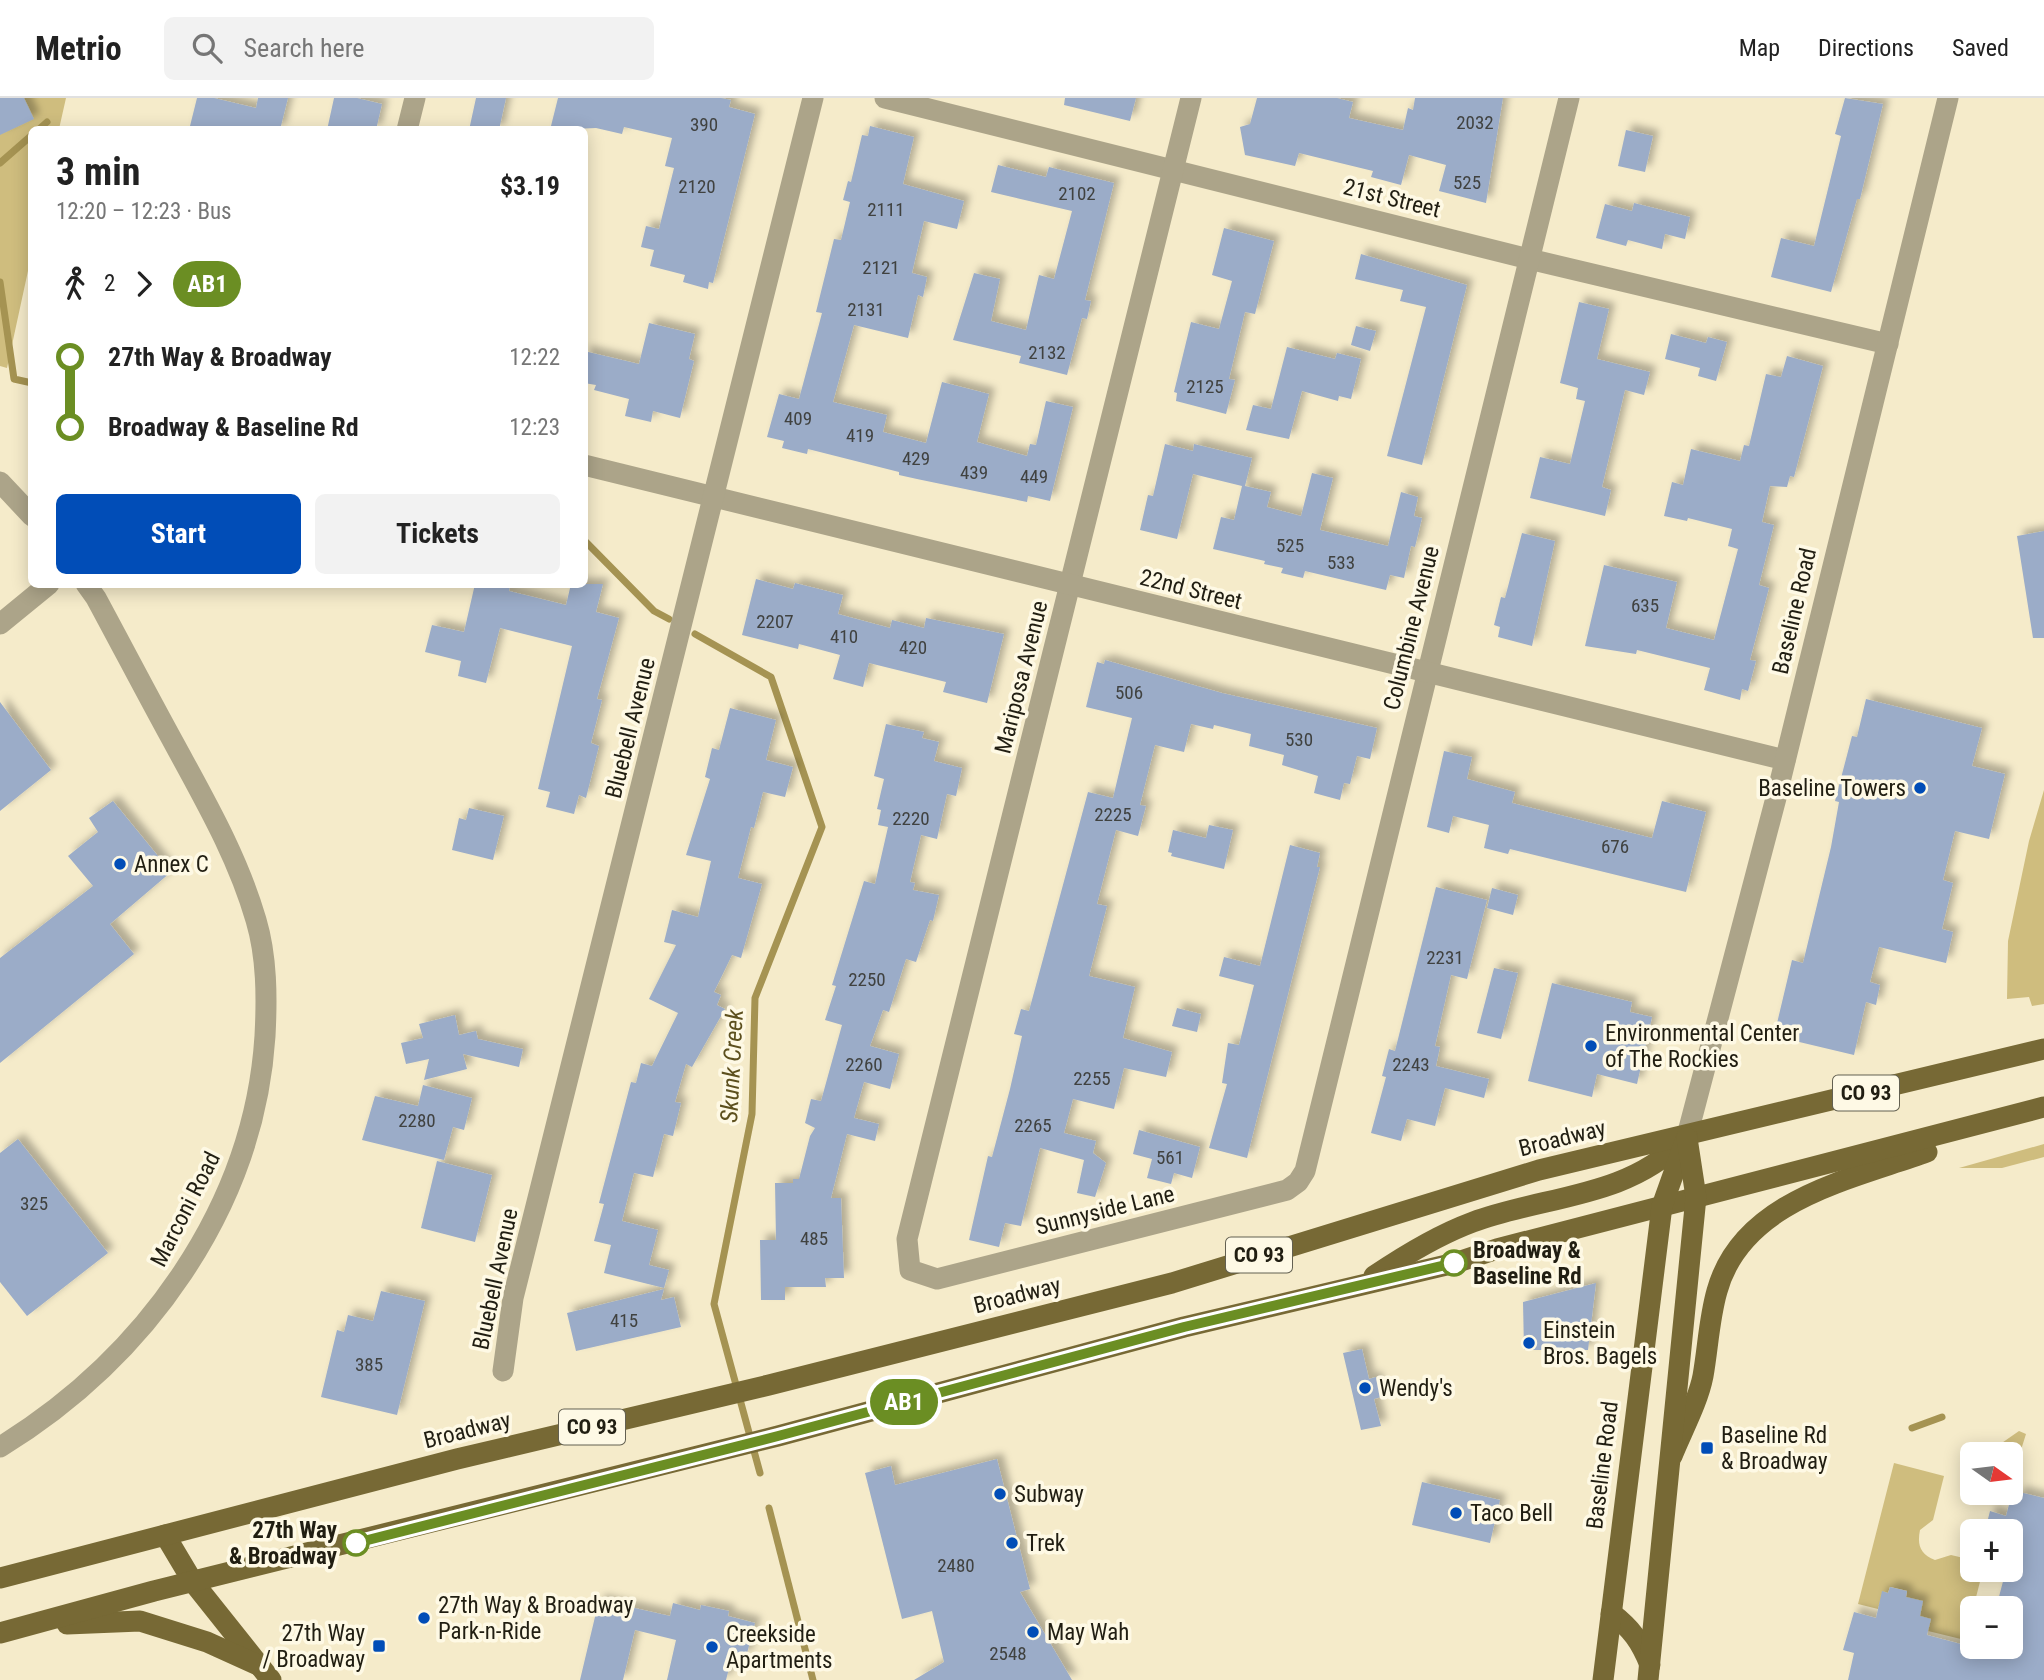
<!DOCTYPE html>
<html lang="en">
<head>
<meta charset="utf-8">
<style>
	:root { --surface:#fff; --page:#f2f2f2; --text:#222; --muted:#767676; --line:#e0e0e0; --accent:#014db7 }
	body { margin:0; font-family:"Roboto Condensed",sans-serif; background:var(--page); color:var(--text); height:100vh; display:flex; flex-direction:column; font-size:26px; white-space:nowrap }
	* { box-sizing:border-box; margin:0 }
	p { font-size:23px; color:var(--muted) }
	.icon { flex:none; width:38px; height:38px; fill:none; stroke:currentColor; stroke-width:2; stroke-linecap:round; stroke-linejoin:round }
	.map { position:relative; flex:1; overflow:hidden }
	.panel { position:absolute; left:28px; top:28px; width:560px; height:462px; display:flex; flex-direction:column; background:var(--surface); border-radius:10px; box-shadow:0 4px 18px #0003 }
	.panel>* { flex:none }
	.badge { padding:0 14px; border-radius:23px; font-size:24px; line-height:46px }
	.needle { width:46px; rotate:104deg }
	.fabs { position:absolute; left:1960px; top:1344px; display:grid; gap:14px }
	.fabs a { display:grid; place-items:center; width:63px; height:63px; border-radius:10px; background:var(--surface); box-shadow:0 4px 18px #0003; font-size:35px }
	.map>.badge { position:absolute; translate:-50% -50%; box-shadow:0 0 0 4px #fff }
	.legs { display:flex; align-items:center; gap:10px; height:77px; padding:0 28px; font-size:23px }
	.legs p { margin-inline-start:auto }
	.head { display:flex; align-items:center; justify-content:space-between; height:119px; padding:0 28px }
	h1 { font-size:38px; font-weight:700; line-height:52px }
	.cta { display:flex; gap:14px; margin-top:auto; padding:14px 28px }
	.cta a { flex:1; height:80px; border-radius:10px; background:var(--accent); color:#fff; font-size:28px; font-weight:700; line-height:80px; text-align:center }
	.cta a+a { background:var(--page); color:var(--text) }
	ul { padding:0 28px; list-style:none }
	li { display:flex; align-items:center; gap:24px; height:70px; font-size:26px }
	li i { display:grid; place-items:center; width:10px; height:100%; margin:0 9px; background:currentColor }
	li i::after { content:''; width:18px; height:18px; margin:-9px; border:5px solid; border-radius:50%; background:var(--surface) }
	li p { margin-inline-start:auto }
	li:first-child i { background:linear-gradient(#0000 50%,currentColor 0) }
	li:last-child i { background:linear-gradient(currentColor 50%,#0000 0) }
	header { display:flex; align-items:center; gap:42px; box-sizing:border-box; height:98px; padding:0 35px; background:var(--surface); border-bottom:2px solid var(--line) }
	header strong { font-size:33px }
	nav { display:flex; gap:38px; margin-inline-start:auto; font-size:24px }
	.search { width:490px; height:63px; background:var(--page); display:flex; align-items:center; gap:18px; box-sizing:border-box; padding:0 24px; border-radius:10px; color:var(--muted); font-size:26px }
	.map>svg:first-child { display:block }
</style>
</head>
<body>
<header>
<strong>Metrio</strong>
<div class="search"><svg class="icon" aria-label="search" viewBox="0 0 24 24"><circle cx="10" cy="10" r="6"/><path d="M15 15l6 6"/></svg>Search here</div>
<nav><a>Map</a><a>Directions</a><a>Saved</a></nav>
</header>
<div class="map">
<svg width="2044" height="1582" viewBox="0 0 2044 1582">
	<defs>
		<filter id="shadow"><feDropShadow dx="6" dy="-6" stdDeviation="3.5" flood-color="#0004"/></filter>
	</defs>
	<rect width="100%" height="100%" fill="#f5ebca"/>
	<!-- green -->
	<g fill="#cfbd7e">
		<path d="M0,0H66L59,31L32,32L31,159L7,270L0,268Z"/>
		<path d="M2044,692V906L2032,908L2029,899L2007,901L2008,843L2029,743Z"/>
		<path d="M2044,1046V1059L2002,1070H1959Z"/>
		<path d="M2019,1333L2026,1336L2020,1355L2011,1363V1356H1986Z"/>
		<path d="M1894,1365L1944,1378L1933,1422L1920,1432C1917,1447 1920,1456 1935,1462L1951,1457L1972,1462V1472H1983L1965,1542L1928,1533L1906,1499L1907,1493L1890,1489L1888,1495L1883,1494L1878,1511L1858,1506Z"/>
	</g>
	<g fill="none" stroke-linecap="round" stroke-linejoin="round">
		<!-- stream -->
		<g stroke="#a59352" stroke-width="7">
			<path d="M38,32L47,24"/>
			<path d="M0,65L32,37"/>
			<path d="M0,184L14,281L32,285"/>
			<path d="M584,442L654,513L669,521"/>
			<path d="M695,536L771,579L822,729L755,900L752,1016L714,1206L760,1375"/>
			<path d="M1912,1330L1942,1319"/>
			<path d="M769,1410L813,1582"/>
		</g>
	</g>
	<!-- building -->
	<g fill="#9bacc8" filter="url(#shadow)">
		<path d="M0,0H24L34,21L0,37Z"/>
		<path d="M197,0H214L256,10L258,0H288L280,32H189Z"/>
		<path d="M334,0H357L382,6L376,32H327Z"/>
		<path d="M476,0H506L499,32H469Z"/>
		<path d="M558,0H721L731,2L729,9L755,16L713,185L709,184L708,191L683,184L685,177L650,168L654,152L641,149L646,128L659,131L674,70L665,68L672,40L624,29L622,36L596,30L550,32Z"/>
		<path d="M1065,0H1136L1130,23L1064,7Z"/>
		<path d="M1257,0H1337L1353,4L1349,20L1403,32L1408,10L1413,12L1415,0H1503L1486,105L1439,93L1446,67L1409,57L1401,87L1371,79L1373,73L1299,55L1295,68L1245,57L1240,29L1250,26Z"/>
		<path d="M1845,0L1883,6L1860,101H1857L1831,194L1771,179L1781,140L1814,148L1841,38L1835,36Z"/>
		<path d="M870,28L914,39L903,86L964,103L957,131L924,123L912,175L927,179L923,199L918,197L908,240L854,227L833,304L887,317L883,334L926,345L942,284L989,296L977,344L1027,358L1030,346L1036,347L1046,303L1073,309L1050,403L1028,398L1027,404L917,381L899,377V374L808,351L807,356L782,350L784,343L767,339L779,296L799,301L822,215L816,214L834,141L841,142L850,104L843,102L848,83L851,84L862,37L868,38Z"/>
		<path d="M1626,32L1653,38L1645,74L1618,68Z"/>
		<path d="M998,67L1046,79L1049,69L1114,85L1085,202L1091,203L1087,221L1082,220L1067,277L1019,265L1021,258L953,242L974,175L1000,181L991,223L1026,232L1039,177L1054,181L1072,113L991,94Z"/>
		<path d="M1634,105L1690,119L1685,141L1665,136L1662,151L1628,142L1626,148L1596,140L1605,106L1632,113Z"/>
		<path d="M1224,130L1274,143L1255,216L1245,214L1229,281L1235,282L1226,316L1176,303L1177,295L1174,294L1191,224L1219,231L1232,183L1212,177Z"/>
		<path d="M1361,156L1467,187L1422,367L1387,358L1426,209L1400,203L1403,192L1355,181Z"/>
		<path d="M1579,204L1609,211L1597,261L1650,274L1644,297L1625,292L1602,389L1611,392L1605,418L1530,400L1540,359L1570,366L1585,303L1576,301L1578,290L1560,285Z"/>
		<path d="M649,225L695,236L689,261L694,263L680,320L653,313L651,324L625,318L629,301L594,292L596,287L584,285V253L639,266Z"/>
		<path d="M1356,228L1376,233L1370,253L1351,247Z"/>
		<path d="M1671,236L1706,245L1708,239L1727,244L1716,283L1698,278L1700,270L1665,261Z"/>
		<path d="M1287,249L1335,261L1337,255L1361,261L1351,301L1339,298L1338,303L1302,293L1289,341L1246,332L1253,307L1271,311Z"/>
		<path d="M1787,258L1823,268L1794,379L1790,378L1787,389L1770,388L1762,424L1774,427L1759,487L1769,490L1750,562L1756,563L1748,593L1742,591L1740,602L1704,592L1710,570L1637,552L1636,556L1585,548L1604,467L1677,484L1666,530L1714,542L1738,451L1728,448L1732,431L1688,420L1687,423L1664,418L1672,384L1683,387L1691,351L1740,363L1744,347L1749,348L1766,276L1781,279Z"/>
		<path d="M1165,346L1193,353L1194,346L1252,360L1245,388L1271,394L1267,409L1301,418L1312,375L1333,380L1320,432L1388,448L1401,394L1418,399L1414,418L1422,420L1415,449L1411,448L1404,480L1390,477L1386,492L1305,473L1303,480L1281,475L1283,470L1264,466L1265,463L1213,451L1221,419L1234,422L1242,388L1193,376L1177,441L1140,432L1148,397L1153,398Z"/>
		<path d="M2044,433V540H2033L2017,438Z"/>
		<path d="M1522,435L1555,443L1532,548L1498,539L1500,529L1494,527L1501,499L1505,500Z"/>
		<path d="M756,481L793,491L795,485L843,497L838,516L890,530L892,522L924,530L926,520L1004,536L987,605L943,594L946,584L869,565L863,589L833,581L840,557L799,546L798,551L742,537Z"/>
		<path d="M475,486H510L509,493L566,507L571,486H603L596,514L619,520L597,601L602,602L591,645L599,648L586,700L579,697L574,716L546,709L550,694L538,691L572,548L500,530L486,585L458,578L461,563L425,554L432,527L464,534Z"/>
		<path d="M1105,562L1222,595L1377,630L1370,661L1357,658L1350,686L1344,685L1340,702L1314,695L1318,678L1282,667L1284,657L1249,648L1251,636L1214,627L1213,631L1191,626L1184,654L1155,647L1140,707L1146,708L1138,738L1116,732L1097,806L1107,808L1089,878L1135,889L1123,940L1172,954L1166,979L1124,970L1114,1011L1073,1001L1064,1035L1096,1043L1093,1055L1106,1065L1095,1099L1077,1095L1084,1062L1040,1050L1021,1128L1005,1125L999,1149L969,1142L988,1058L992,1059L1010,991L1022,938L1014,936L1021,911L1029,913L1088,694L1113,700L1132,620L1086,609L1097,564L1104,566Z"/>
		<path d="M1866,601L1982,630L1972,668L2005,676L1989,741L1955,733L1943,782L1953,785L1942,831L1953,834L1946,865L1879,849L1870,884L1880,887L1876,907L1866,904L1854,957L1774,938L1792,862L1803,865L1831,749L1839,704L1835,703L1852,638L1857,639Z"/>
		<path d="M0,604L51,672L0,713Z"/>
		<path d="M730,610L776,622L766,662L793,669L785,699L763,694L754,730L751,729L738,780L762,786L741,860L732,857L714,894L721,897L717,907L725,911L692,969L686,966L675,1004L681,1005L673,1038L664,1036L653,1079L634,1075L622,1123L658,1132L649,1167L669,1172L664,1190L604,1175L611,1147L594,1143L604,1106L599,1105L631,984L636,985L641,965L652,968L678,915L649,901L676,847L664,844L672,812L698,819L711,763L686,757L710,681L705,679L712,650L719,652Z"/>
		<path d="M886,626L924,634L922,640L939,644L934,663L962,670L956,698L947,696L937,741L921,737L910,784L915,785L913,792L939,797L933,823L930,822L916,864L906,861L889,914L883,912L870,948L899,956L890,991L864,984L854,1020L879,1026L875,1043L847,1036L831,1100H841L844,1180H825L826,1189H785V1202H761L760,1142H776L775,1085H793V1081H799L810,1038L815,1030L805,1025L811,1001L821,1003L842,927L825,922L836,888L832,887L864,783L875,786L888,729L878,727L881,712L877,711L884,681L874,678Z"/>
		<path d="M1444,653L1472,659L1467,681L1515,694L1512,705L1652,740L1662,703L1706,714L1686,794L1510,751L1508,756L1484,750L1489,727L1453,718L1449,735L1427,729Z"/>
		<path d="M113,703L171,774L110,826L134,856L0,965V860L93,788L68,758L98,734L89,720Z"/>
		<path d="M469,710L504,718L493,762L452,752L459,720L466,722Z"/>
		<path d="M1209,727L1233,732L1224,771L1171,758L1172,755L1168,754L1173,732L1206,740Z"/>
		<path d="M1290,747L1320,755L1317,769H1320L1247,1060L1209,1050L1227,986L1222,985L1228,945L1239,947L1254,887L1219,878L1224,859L1260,868Z"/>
		<path d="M1436,789L1487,802L1467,881L1451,877L1435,948L1440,949L1436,968L1489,981L1484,1000L1445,990L1435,1028L1407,1021L1401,1043L1371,1035L1386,979L1382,978L1389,951L1395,953Z"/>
		<path d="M1492,790L1518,797L1513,817L1487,810Z"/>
		<path d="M1494,870L1518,875L1501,941L1477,935Z"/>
		<path d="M1552,885L1632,904L1630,914L1652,919L1637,986L1597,976L1592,999L1528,983Z"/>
		<path d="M1177,910L1201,916L1197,934L1172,928Z"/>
		<path d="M455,917L459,937L476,933L478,941L523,951L519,969L463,956L467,971L424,982L429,961L406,966L401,945L423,940L419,926Z"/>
		<path d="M423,987L472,1000L464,1032L453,1029L444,1062L362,1042L375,998L418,1008Z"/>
		<path d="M1139,1032L1200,1049L1192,1080L1174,1075L1171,1086L1147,1080L1152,1061L1133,1056Z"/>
		<path d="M18,1041L108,1155L27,1218L0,1184V1055Z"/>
		<path d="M437,1063L492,1077L475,1144L421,1130Z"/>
		<path d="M1596,1185L1588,1252H1524L1523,1204Z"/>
		<path d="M664,1191L661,1202L674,1199L681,1229L576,1253L567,1215Z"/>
		<path d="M381,1193L425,1203L397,1317L321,1299L337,1232L344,1234L348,1217L373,1223Z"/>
		<path d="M1362,1251L1369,1281L1376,1279L1381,1299L1374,1301L1381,1328L1361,1332L1343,1255Z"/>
		<path d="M997,1361L1030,1491L1020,1494L1072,1582H914L944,1564L932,1513L902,1521L865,1375L891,1368L895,1387Z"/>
		<path d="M1422,1384L1500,1402L1490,1445L1412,1427Z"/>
		<path d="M2019,1394L2044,1400V1582H1848L1854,1555L1843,1552L1854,1514L1876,1520L1882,1493L1888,1495L1890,1489L1907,1493L1906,1499L1923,1503L1920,1518L1931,1521L1927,1537L1972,1549H2011V1510H1996L2006,1472H2011V1433H1985L1990,1413L2006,1418L2011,1399L2017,1401Z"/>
		<path d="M599,1502L670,1518L673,1505L700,1512L701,1507L729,1513L728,1518L755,1525L746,1559L733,1555L726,1582H667L676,1542L635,1532L623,1582H580Z"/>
	</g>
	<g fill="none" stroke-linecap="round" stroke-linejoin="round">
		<!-- minor -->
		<g stroke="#aca489" stroke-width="21">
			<path d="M885,0L1529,161L1888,246"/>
			<path d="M1191,0L907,1141L910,1172L937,1181L1287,1092L1298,1084L1305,1073L1569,0"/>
			<path d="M407,32L415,0"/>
			<path d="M584,367L1785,662"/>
			<path d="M0,384L32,418"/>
			<path d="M0,526L49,486"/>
			<path d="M503,1273L513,1200L813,0"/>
			<path d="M0,1349C145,1260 254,1110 265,938C267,900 267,859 256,822C238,760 207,706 176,649C149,600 123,550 96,500L86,486"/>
		</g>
		<!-- tertiary -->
		<path stroke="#aca489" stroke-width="21" d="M1687,1038L1776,700L1948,0"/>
		<!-- primary -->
		<g stroke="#776935" stroke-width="21">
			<path d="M1374,1178C1405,1157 1438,1137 1473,1124C1543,1098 1626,1100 1681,1044"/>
			<path d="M1672,1358C1682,1333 1698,1304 1703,1278C1708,1250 1709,1221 1717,1193C1742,1102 1850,1082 1927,1054"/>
			<path d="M165,1437L193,1484L271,1582"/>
			<path d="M0,1480L457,1361L769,1287L1172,1185L1539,1072L2044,951"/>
			<path d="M1611,1515C1631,1530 1641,1544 1650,1567"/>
			<path d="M67,1526L140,1523L207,1544L260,1568"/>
			<path d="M0,1535L154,1493L778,1338L1184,1229L1455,1165L1497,1151L2044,1009"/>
			<path d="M1603,1582L1662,1108L1687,1038"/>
			<path d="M1648,1582L1696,1099L1687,1040"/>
		</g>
	</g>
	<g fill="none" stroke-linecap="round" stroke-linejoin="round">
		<!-- line-1 casing -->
		<g stroke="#fff" stroke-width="16">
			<path id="line-1" d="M356,1445L778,1338L1184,1229L1454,1165"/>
		</g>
		<!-- line-1 -->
		<use href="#line-1" stroke="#6b8e23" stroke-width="10"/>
	</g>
	<!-- markers -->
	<g fill="#014db7" stroke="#fef9e5" stroke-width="2.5">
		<circle cx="1920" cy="690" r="7"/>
		<circle cx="120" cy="766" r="7"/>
		<circle cx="1591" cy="948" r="7"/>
		<circle cx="1529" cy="1245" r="7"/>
		<circle cx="1365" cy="1290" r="7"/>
		<rect x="1700" y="1343" width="14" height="14" rx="3.5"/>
		<circle cx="1000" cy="1396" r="7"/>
		<circle cx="1456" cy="1415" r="7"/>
		<circle cx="1012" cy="1445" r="7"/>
		<circle cx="424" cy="1520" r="7"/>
		<circle cx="1033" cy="1534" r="7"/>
		<rect x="372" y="1541" width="14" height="14" rx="3.5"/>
		<circle cx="712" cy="1549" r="7"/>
	</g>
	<g fill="#fff" stroke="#6b8e23" stroke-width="3.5">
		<circle cx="1454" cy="1165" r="12"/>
		<circle cx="356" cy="1445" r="12"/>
	</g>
	<g text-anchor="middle" stroke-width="7" stroke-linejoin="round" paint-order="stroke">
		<!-- number labels -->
		<g font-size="19" fill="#404240">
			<text x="1475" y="31">2032</text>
			<text x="704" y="33">390</text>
			<text x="1467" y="91">525</text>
			<text x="697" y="95">2120</text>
			<text x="1077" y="102">2102</text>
			<text x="886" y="118">2111</text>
			<text x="881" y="176">2121</text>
			<text x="866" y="218">2131</text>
			<text x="1047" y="261">2132</text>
			<text x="1205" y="295">2125</text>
			<text x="798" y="327">409</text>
			<text x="860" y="344">419</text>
			<text x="916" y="367">429</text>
			<text x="974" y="381">439</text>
			<text x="1034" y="385">449</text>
			<text x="1290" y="454">525</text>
			<text x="1341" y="471">533</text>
			<text x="1645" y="514">635</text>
			<text x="775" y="530">2207</text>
			<text x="844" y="545">410</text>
			<text x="913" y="556">420</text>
			<text x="1129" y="601">506</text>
			<text x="1299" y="648">530</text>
			<text x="1113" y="723">2225</text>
			<text x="911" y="727">2220</text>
			<text x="1615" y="755">676</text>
			<text x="1445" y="866">2231</text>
			<text x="867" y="888">2250</text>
			<text x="864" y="973">2260</text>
			<text x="1411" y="973">2243</text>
			<text x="1092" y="987">2255</text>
			<text x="417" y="1029">2280</text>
			<text x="1033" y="1034">2265</text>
			<text x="1170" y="1066">561</text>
			<text x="34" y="1112">325</text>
			<text x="814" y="1147">485</text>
			<text x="624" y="1229">415</text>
			<text x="369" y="1273">385</text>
			<text x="956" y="1474">2480</text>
			<text x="1008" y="1562">2548</text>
		</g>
		<!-- shield labels -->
		<g fill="#fef9e5" stroke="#636051" stroke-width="2">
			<rect x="1833" y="977.5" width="66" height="35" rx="5"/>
			<rect x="1226" y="1139.5" width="66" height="35" rx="5"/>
			<rect x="559" y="1311.5" width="66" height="35" rx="5"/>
		</g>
		<g font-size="21" font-weight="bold" fill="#211e12">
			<text x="1866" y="1002">CO 93</text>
			<text x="1259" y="1164">CO 93</text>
			<text x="592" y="1336">CO 93</text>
		</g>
		<!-- street labels -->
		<g font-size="23" fill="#211e12" stroke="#fef9e5">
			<text transform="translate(1392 100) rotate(14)" y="8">21st Street</text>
			<text transform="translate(1191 491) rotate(14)" y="8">22nd Street</text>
			<text transform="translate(1794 513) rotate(-77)" y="8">Baseline Road</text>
			<text transform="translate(1411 530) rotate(-76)" y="8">Columbine Avenue</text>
			<text transform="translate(1021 579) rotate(-76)" y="8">Mariposa Avenue</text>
			<text transform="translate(630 630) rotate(-76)" y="8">Bluebell Avenue</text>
			<text transform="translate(1562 1040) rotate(-14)" y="8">Broadway</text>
			<text transform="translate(185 1111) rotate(-63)" y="8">Marconi Road</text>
			<text transform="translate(1105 1112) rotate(-14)" y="8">Sunnyside Lane</text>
			<text transform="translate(495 1181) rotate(-78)" y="8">Bluebell Avenue</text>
			<text transform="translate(1017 1197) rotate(-14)" y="8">Broadway</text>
			<text transform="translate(467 1332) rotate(-14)" y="8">Broadway</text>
			<text transform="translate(1602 1367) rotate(-83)" y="8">Baseline Road</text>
		</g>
		<!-- poi labels -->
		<g font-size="23" fill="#211e12" stroke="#fef9e5" text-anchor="start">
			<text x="1906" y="698" text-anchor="end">Baseline Towers</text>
			<text x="134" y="774">Annex C</text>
			<text x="1605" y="943">Environmental Center<tspan x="1605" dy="26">of The Rockies</tspan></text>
			<text x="1543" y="1240">Einstein<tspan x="1543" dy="26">Bros. Bagels</tspan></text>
			<text x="1379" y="1298">Wendy's</text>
			<text x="1721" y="1345">Baseline Rd<tspan x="1721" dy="26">&amp; Broadway</tspan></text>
			<text x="1014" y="1404">Subway</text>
			<text x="1470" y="1423">Taco Bell</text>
			<text x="1026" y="1453">Trek</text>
			<text x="438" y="1515">27th Way &amp; Broadway<tspan x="438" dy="26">Park-n-Ride</tspan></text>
			<text x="1047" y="1542">May Wah</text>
			<text x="365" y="1543" text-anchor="end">27th Way<tspan x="365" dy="26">/ Broadway</tspan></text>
			<text x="726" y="1544">Creekside<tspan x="726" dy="26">Apartments</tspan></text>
		</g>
		<!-- stop labels -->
		<g font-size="23" font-weight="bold" fill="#211e12" stroke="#fef9e5" text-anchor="start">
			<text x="1473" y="1160">Broadway &amp;<tspan x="1473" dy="26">Baseline Rd</tspan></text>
			<text x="337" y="1440" text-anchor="end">27th Way<tspan x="337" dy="26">&amp; Broadway</tspan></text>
		</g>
		<!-- water labels -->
		<g font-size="24" font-style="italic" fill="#5d501e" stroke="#fef9e5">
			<text transform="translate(732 968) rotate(-87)" y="8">Skunk Creek</text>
		</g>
	</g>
</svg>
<div class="fabs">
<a><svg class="needle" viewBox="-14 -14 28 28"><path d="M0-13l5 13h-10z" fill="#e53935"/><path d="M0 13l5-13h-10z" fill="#767676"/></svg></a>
<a>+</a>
<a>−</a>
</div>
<b class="badge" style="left:904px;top:1304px;background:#6b8e23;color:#fff">AB1</b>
<section class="panel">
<div class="head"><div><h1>3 min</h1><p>12:20 – 12:23 · Bus</p></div><b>$3.19</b></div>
<div class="legs"><svg class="icon" aria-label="walk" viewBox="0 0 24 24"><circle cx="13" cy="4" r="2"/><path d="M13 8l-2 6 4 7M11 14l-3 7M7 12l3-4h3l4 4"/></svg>2<svg class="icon" aria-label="forward" viewBox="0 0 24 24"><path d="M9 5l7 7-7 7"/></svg><b class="badge" style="background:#6b8e23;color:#fff">AB1</b></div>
<ul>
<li><i style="color:#6b8e23"></i><b>27th Way &amp; Broadway</b><p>12:22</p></li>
<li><i style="color:#6b8e23"></i><b>Broadway &amp; Baseline Rd</b><p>12:23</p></li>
</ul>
<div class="cta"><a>Start</a><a>Tickets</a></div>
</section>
</div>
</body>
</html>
